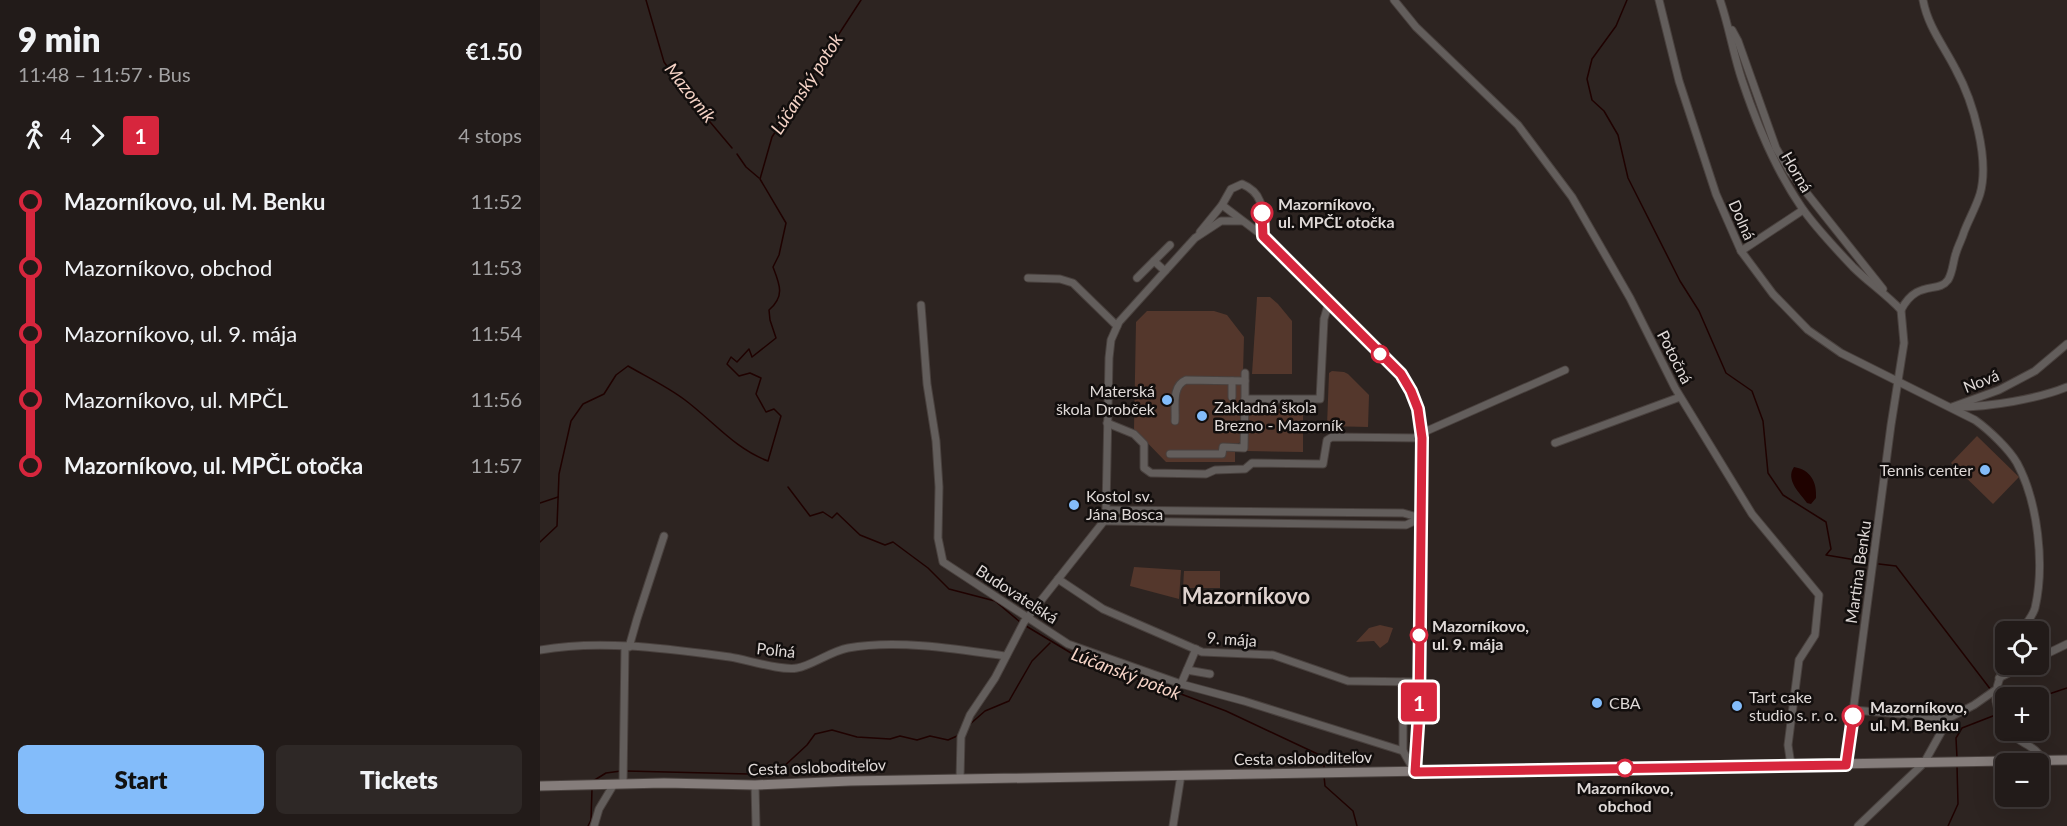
<!DOCTYPE html>
<html lang="en">
<head>
<meta charset="utf-8">
<style>
	:root { --surface:#221b19; --page:#2e2826; --text:#f1f3f6; --muted:#a2a1a2; --line:#3f3938; --accent:#83bcfa }
	body { margin:0; font-family:Lato,sans-serif; background:var(--page); color:var(--text); height:100vh; display:flex; flex-direction:column; font-size:22px; white-space:nowrap }
	* { box-sizing:border-box; margin:0 }
	p { font-size:20px; color:var(--muted) }
	.icon { flex:none; width:33px; height:33px; fill:none; stroke:currentColor; stroke-width:2; stroke-linecap:round; stroke-linejoin:round }
	.map { position:relative; flex:1; overflow:hidden }
	.sheet { display:flex; flex-direction:column; background:var(--surface); width:540px }
	.sheet>* { flex:none }
	.badge { padding:0 12px; border-radius:4px; font-size:21px; line-height:39px }
	.tools { position:absolute; left:1455px; top:621px; display:grid; gap:12px }
	.tools a { display:grid; place-items:center; width:54px; height:54px; border-radius:9px; background:var(--surface); box-shadow:0 6px 24px #0002,0 0 0 2px var(--line); font-size:30px }
	.map>.badge { position:absolute; translate:-50% -50%; box-shadow:0 0 0 3px #fff }
	.legs { display:flex; align-items:center; gap:9px; height:66px; padding:0 18px; font-size:20px }
	.legs p { margin-inline-start:auto }
	.summary { display:flex; align-items:center; justify-content:space-between; height:102px; padding:0 18px }
	h1 { font-size:33px; font-weight:800; line-height:45px }
	.button { display:flex; gap:12px; margin-top:auto; padding:12px 18px }
	.button a { flex:1; height:69px; border-radius:9px; background:var(--accent); color:#111; font-size:24px; font-weight:800; line-height:69px; text-align:center }
	.button a+a { background:var(--page); color:var(--text) }
	ul { padding:0 18px; list-style:none }
	li { display:flex; align-items:center; gap:21px; height:66px; font-size:22px }
	li i { display:grid; place-items:center; width:9px; height:100%; margin:0 8px; background:currentColor }
	li i::after { content:''; width:15px; height:15px; margin:-8px; border:4px solid; border-radius:50%; background:var(--surface) }
	li p { margin-inline-start:auto }
	li:first-child i { background:linear-gradient(#0000 50%,currentColor 0) }
	li:last-child i { background:linear-gradient(currentColor 50%,#0000 0) }
	main { display:flex; flex:1; min-height:0 }
	.map>svg:first-child { display:block }
</style>
</head>
<body>
<main>
<section class="sheet">
<div class="summary"><div><h1>9 min</h1><p>11:48 – 11:57 · Bus</p></div><b>€1.50</b></div>
<div class="legs"><svg class="icon" aria-label="walk" viewBox="0 0 24 24"><circle cx="13" cy="4" r="2"/><path d="M13 8l-2 6 4 7M11 14l-3 7M7 12l3-4h3l4 4"/></svg>4<svg class="icon" aria-label="forward" viewBox="0 0 24 24"><path d="M9 5l7 7-7 7"/></svg><b class="badge" style="background:#d7263d;color:#fff">1</b><p>4 stops</p></div>
<ul>
<li><i style="color:#d7263d"></i><b>Mazorníkovo, ul. M. Benku</b><p>11:52</p></li>
<li><i style="color:#d7263d"></i><span>Mazorníkovo, obchod</span><p>11:53</p></li>
<li><i style="color:#d7263d"></i><span>Mazorníkovo, ul. 9. mája</span><p>11:54</p></li>
<li><i style="color:#d7263d"></i><span>Mazorníkovo, ul. MPČL</span><p>11:56</p></li>
<li><i style="color:#d7263d"></i><b>Mazorníkovo, ul. MPČĽ otočka</b><p>11:57</p></li>
</ul>
<div class="button"><a>Start</a><a>Tickets</a></div>
</section>
<div class="map">
<svg width="1527" height="826" viewBox="0 0 1527 826">
	<rect width="100%" height="100%" fill="#2d2421"/>
	<!-- green -->
	<g fill="#54372c">
		<path d="M717,297H730L738,304L752,321V374H712Z"/>
		<path d="M607,311H674L687,315L704,337L703,373L699,380L703,388L702,442L695,444V462H626L594,429L596,322Z"/>
		<path d="M792,371L804,372L808,374L829,395L828,427L787,426L789,373Z"/>
		<path d="M707,409H763V452L706,451Z"/>
		<path d="M1437,436L1479,477L1453,504L1411,463Z"/>
		<path d="M594,567L641,570L639,599L590,586Z"/>
		<path d="M644,571H680V588H643Z"/>
		<path d="M840,625L853,628L848,642L840,648L834,641L816,642L829,628Z"/>
	</g>
	<!-- water -->
	<path fill="#1f0200" d="M1254,467C1271,470 1277,482 1276,498L1271,504L1267,503C1260,493 1245,480 1254,467Z"/>
	<g fill="none" stroke-linecap="round" stroke-linejoin="round">
		<!-- stream -->
		<g stroke="#1f0200" stroke-width="1.5">
			<path d="M106,0L124,62L149,97L192,148"/>
			<path d="M1087,0L1076,26L1052,59L1047,79L1052,100L1064,111L1078,135L1088,178L1140,281L1159,311L1186,373L1212,391L1223,421L1228,473L1243,495L1286,522L1291,549L1286,555L1328,562"/>
			<path d="M197,154L206,167L219,178"/>
			<path d="M248,487L270,516L283,512L292,518L297,513L320,535L345,545L353,542L388,568L409,589L455,601L480,622"/>
			<path d="M0,503L18,497"/>
			<path d="M0,542L17,526L19,474L31,421L43,404L64,394L76,375L88,366C107,377 128,387 145,400C173,421 195,449 228,461L241,416L234,409L226,412L216,394L221,378L210,373L199,376L187,364L191,357L197,362L209,349L212,357L236,338L230,320L229,310C245,296 240,285 233,267L239,255L246,223L220,179L232,137L321,0"/>
			<path d="M1339,564L1356,566L1451,690"/>
			<path d="M486,626L541,659L641,694L686,711L784,757V768"/>
			<path d="M1458,698L1466,706"/>
			<path d="M1497,698L1527,688"/>
			<path d="M429,725L445,711L469,701L492,661L510,643"/>
			<path d="M1417,758L1416,738L1422,728L1458,714"/>
			<path d="M86,771L209,774L240,770L267,745L275,734L292,730L317,737L350,739L360,736L377,740L390,736L408,740L417,736"/>
			<path d="M784,776L785,786L813,811L817,826"/>
			<path d="M53,781L66,773L81,771"/>
			<path d="M48,826L51,820L52,789"/>
			<path d="M1408,826L1418,804L1417,766"/>
		</g>
		<!-- street casing -->
		<g stroke="#49413e" stroke-width="9">
			<g id="street">
				<path d="M854,0L876,27L978,125L1032,197L1090,298L1135,388L1212,514L1279,595L1275,635L1259,660L1248,745L1251,765"/>
				<path d="M1119,0L1139,81L1176,194L1201,251L1233,294L1268,330L1301,353L1435,420C1449,430 1469,449 1477,463C1498,502 1505,565 1495,608C1493,616 1485,625 1480,632"/>
				<path d="M1180,0C1189,26 1193,53 1202,80C1217,125 1235,169 1262,208C1276,228 1296,249 1313,267C1328,282 1346,294 1361,310L1364,343L1351,425L1306,765"/>
				<path d="M1192,30L1198,41L1236,148L1250,172L1343,289"/>
				<path d="M682,205L723,236L835,350L857,370L871,391L878,409L882,438L879,711L875,772"/>
				<path d="M660,232L682,205L691,189L702,184C726,194 722,213 723,236"/>
				<path d="M1201,251L1263,210"/>
				<path d="M625,271L614,261L630,245"/>
				<path d="M488,278L520,279L533,283L577,326"/>
				<path d="M597,278L614,261"/>
				<path d="M381,305L387,384L396,441L399,487L398,538L403,562L528,644L641,684L704,701L863,751L875,772"/>
				<path d="M1361,310C1377,279 1398,294 1408,280C1413,272 1413,261 1416,253C1418,246 1422,239 1424,232C1429,219 1436,207 1440,194C1450,159 1433,101 1416,70C1404,46 1388,27 1383,0"/>
				<path d="M705,373V399"/>
				<path d="M692,397V381"/>
				<path d="M1412,407L1459,390L1495,371L1527,344"/>
				<path d="M1417,407C1449,407 1498,399 1527,387"/>
				<path d="M635,421C636,407 631,386 646,380L705,381"/>
				<path d="M567,423L594,434L604,444V468L611,473L666,474L675,470L705,469L712,463L783,464L787,440L792,437L882,438"/>
				<path d="M882,433L1025,370"/>
				<path d="M1015,443L1140,397"/>
				<path d="M630,454H682L683,447L704,448L705,399H780L784,319L789,302"/>
				<path d="M566,510L863,513L881,518"/>
				<path d="M564,521L866,525L881,518"/>
				<path d="M518,579L563,609L662,652L733,655L808,681L878,682"/>
				<path d="M89,647L97,619L124,536"/>
				<path d="M0,650C61,639 129,649 190,657C208,660 241,671 257,668C271,666 291,651 308,648C356,639 418,649 466,656"/>
				<path d="M1498,658L1527,644"/>
				<path d="M1466,662C1455,688 1450,701 1466,727"/>
				<path d="M647,670L670,674"/>
				<path d="M1459,678L1486,664"/>
				<path d="M863,682V751"/>
				<path d="M641,684L656,649"/>
				<path d="M1313,710L1409,718"/>
				<path d="M1468,730C1480,745 1495,744 1504,761"/>
				<path d="M420,779L421,737L430,715L455,678L484,622L564,521L566,510L569,358L571,340L579,322L655,238L681,221H702"/>
				<path d="M83,784L85,647"/>
				<path d="M215,785L216,826"/>
				<path d="M54,826L59,809L74,784"/>
				<path d="M633,826L641,775"/>
				<path d="M1318,826L1384,763L1409,718L1434,705L1454,691"/>
			</g>
		</g>
		<!-- secondary casing -->
		<g stroke="#49413e" stroke-width="11">
			<path id="secondary" d="M0,786L124,783L215,785L310,781L1527,760"/>
		</g>
		<!-- street -->
		<use href="#street" stroke="#635e5c" stroke-width="7"/>
		<!-- secondary -->
		<use href="#secondary" stroke="#857d7b" stroke-width="9"/>
	</g>
	<g fill="none" stroke-linecap="round" stroke-linejoin="round">
		<!-- line-1 casing -->
		<g stroke="#fff" stroke-width="14">
			<path id="line-1" d="M722,213L723,236L861,374L871,391L878,409L882,438L879,711L875,772L1306,765L1313,716"/>
		</g>
		<!-- line-1 -->
		<use href="#line-1" stroke="#d7263d" stroke-width="9"/>
	</g>
	<!-- markers -->
	<g fill="#fff" stroke="#d7263d" stroke-width="3">
		<circle cx="722" cy="213" r="10"/>
		<circle cx="840" cy="354" r="8"/>
		<circle cx="879" cy="635" r="8"/>
		<circle cx="1313" cy="716" r="10"/>
		<circle cx="1085" cy="768" r="8"/>
	</g>
	<g fill="#83bcfa" stroke="#120e0d" stroke-width="2">
		<circle cx="627" cy="400" r="6"/>
		<circle cx="662" cy="416" r="6"/>
		<circle cx="1445" cy="470" r="6"/>
		<circle cx="534" cy="505" r="6"/>
		<circle cx="1057" cy="703" r="6"/>
		<circle cx="1197" cy="706" r="6"/>
	</g>
	<g text-anchor="middle" stroke-width="5" stroke-linejoin="round" paint-order="stroke">
		<!-- street labels -->
		<g font-size="16" fill="#dfd9d7" stroke="#120e0d">
			<text transform="translate(1257 172) rotate(60)" y="6">Horná</text>
			<text transform="translate(1202 220) rotate(66)" y="6">Dolná</text>
			<text transform="translate(1135 357) rotate(63)" y="6">Potočná</text>
			<text transform="translate(1441 381) rotate(-21)" y="6">Nová</text>
			<text transform="translate(1318 572) rotate(-82)" y="6">Martina Benku</text>
			<text transform="translate(477 594) rotate(33)" y="6">Budovateľská</text>
			<text transform="translate(692 639) rotate(4)" y="6">9. mája</text>
			<text transform="translate(236 650) rotate(6)" y="6">Poľná</text>
			<text transform="translate(763 758) rotate(-1)" y="6">Cesta osloboditeľov</text>
			<text transform="translate(277 767) rotate(-2)" y="6">Cesta osloboditeľov</text>
		</g>
		<!-- stop labels -->
		<g font-size="16" font-weight="bold" fill="#dfd9d7" stroke="#120e0d" text-anchor="start">
			<text x="738" y="210">Mazorníkovo,<tspan x="738" dy="18">ul. MPČĽ otočka</tspan></text>
			<text x="892" y="632">Mazorníkovo,<tspan x="892" dy="18">ul. 9. mája</tspan></text>
			<text x="1330" y="713">Mazorníkovo,<tspan x="1330" dy="18">ul. M. Benku</tspan></text>
			<text x="1085" y="794" text-anchor="middle">Mazorníkovo,<tspan x="1085" dy="18">obchod</tspan></text>
		</g>
		<!-- poi labels -->
		<g font-size="16" fill="#dfd9d7" stroke="#120e0d" text-anchor="start">
			<text x="615" y="397" text-anchor="end">Materská<tspan x="615" dy="18">škola Drobček</tspan></text>
			<text x="674" y="413">Zakladná škola<tspan x="674" dy="18">Brezno - Mazorník</tspan></text>
			<text x="1433" y="476" text-anchor="end">Tennis center</text>
			<text x="546" y="502">Kostol sv.<tspan x="546" dy="18">Jána Bosca</tspan></text>
			<text x="1209" y="703">Tart cake<tspan x="1209" dy="18">studio s. r. o.</tspan></text>
			<text x="1069" y="709">CBA</text>
		</g>
		<!-- water labels -->
		<g font-size="18" font-style="italic" fill="#f5d3c6" stroke="#120e0d">
			<text transform="translate(267 84) rotate(-57)" y="6">Lúčanský potok</text>
			<text transform="translate(150 93) rotate(52)" y="6">Mazorník</text>
			<text transform="translate(586 674) rotate(21)" y="6">Lúčanský potok</text>
		</g>
		<!-- district labels -->
		<g font-size="22" font-weight="bold" fill="#ded2ce" stroke="#120e0d">
			<text x="706" y="604">Mazorníkovo</text>
		</g>
	</g>
</svg>
<div class="tools">
<a><svg class="icon" aria-label="locate" viewBox="0 0 24 24"><circle cx="12" cy="12" r="6"/><path d="M12 2v4M12 18v4M2 12h4M18 12h4"/></svg></a>
<a>+</a>
<a>−</a>
</div>
<b class="badge" style="left:879px;top:702px;background:#d7263d;color:#fff">1</b>
</div>
</main>
</body>
</html>
